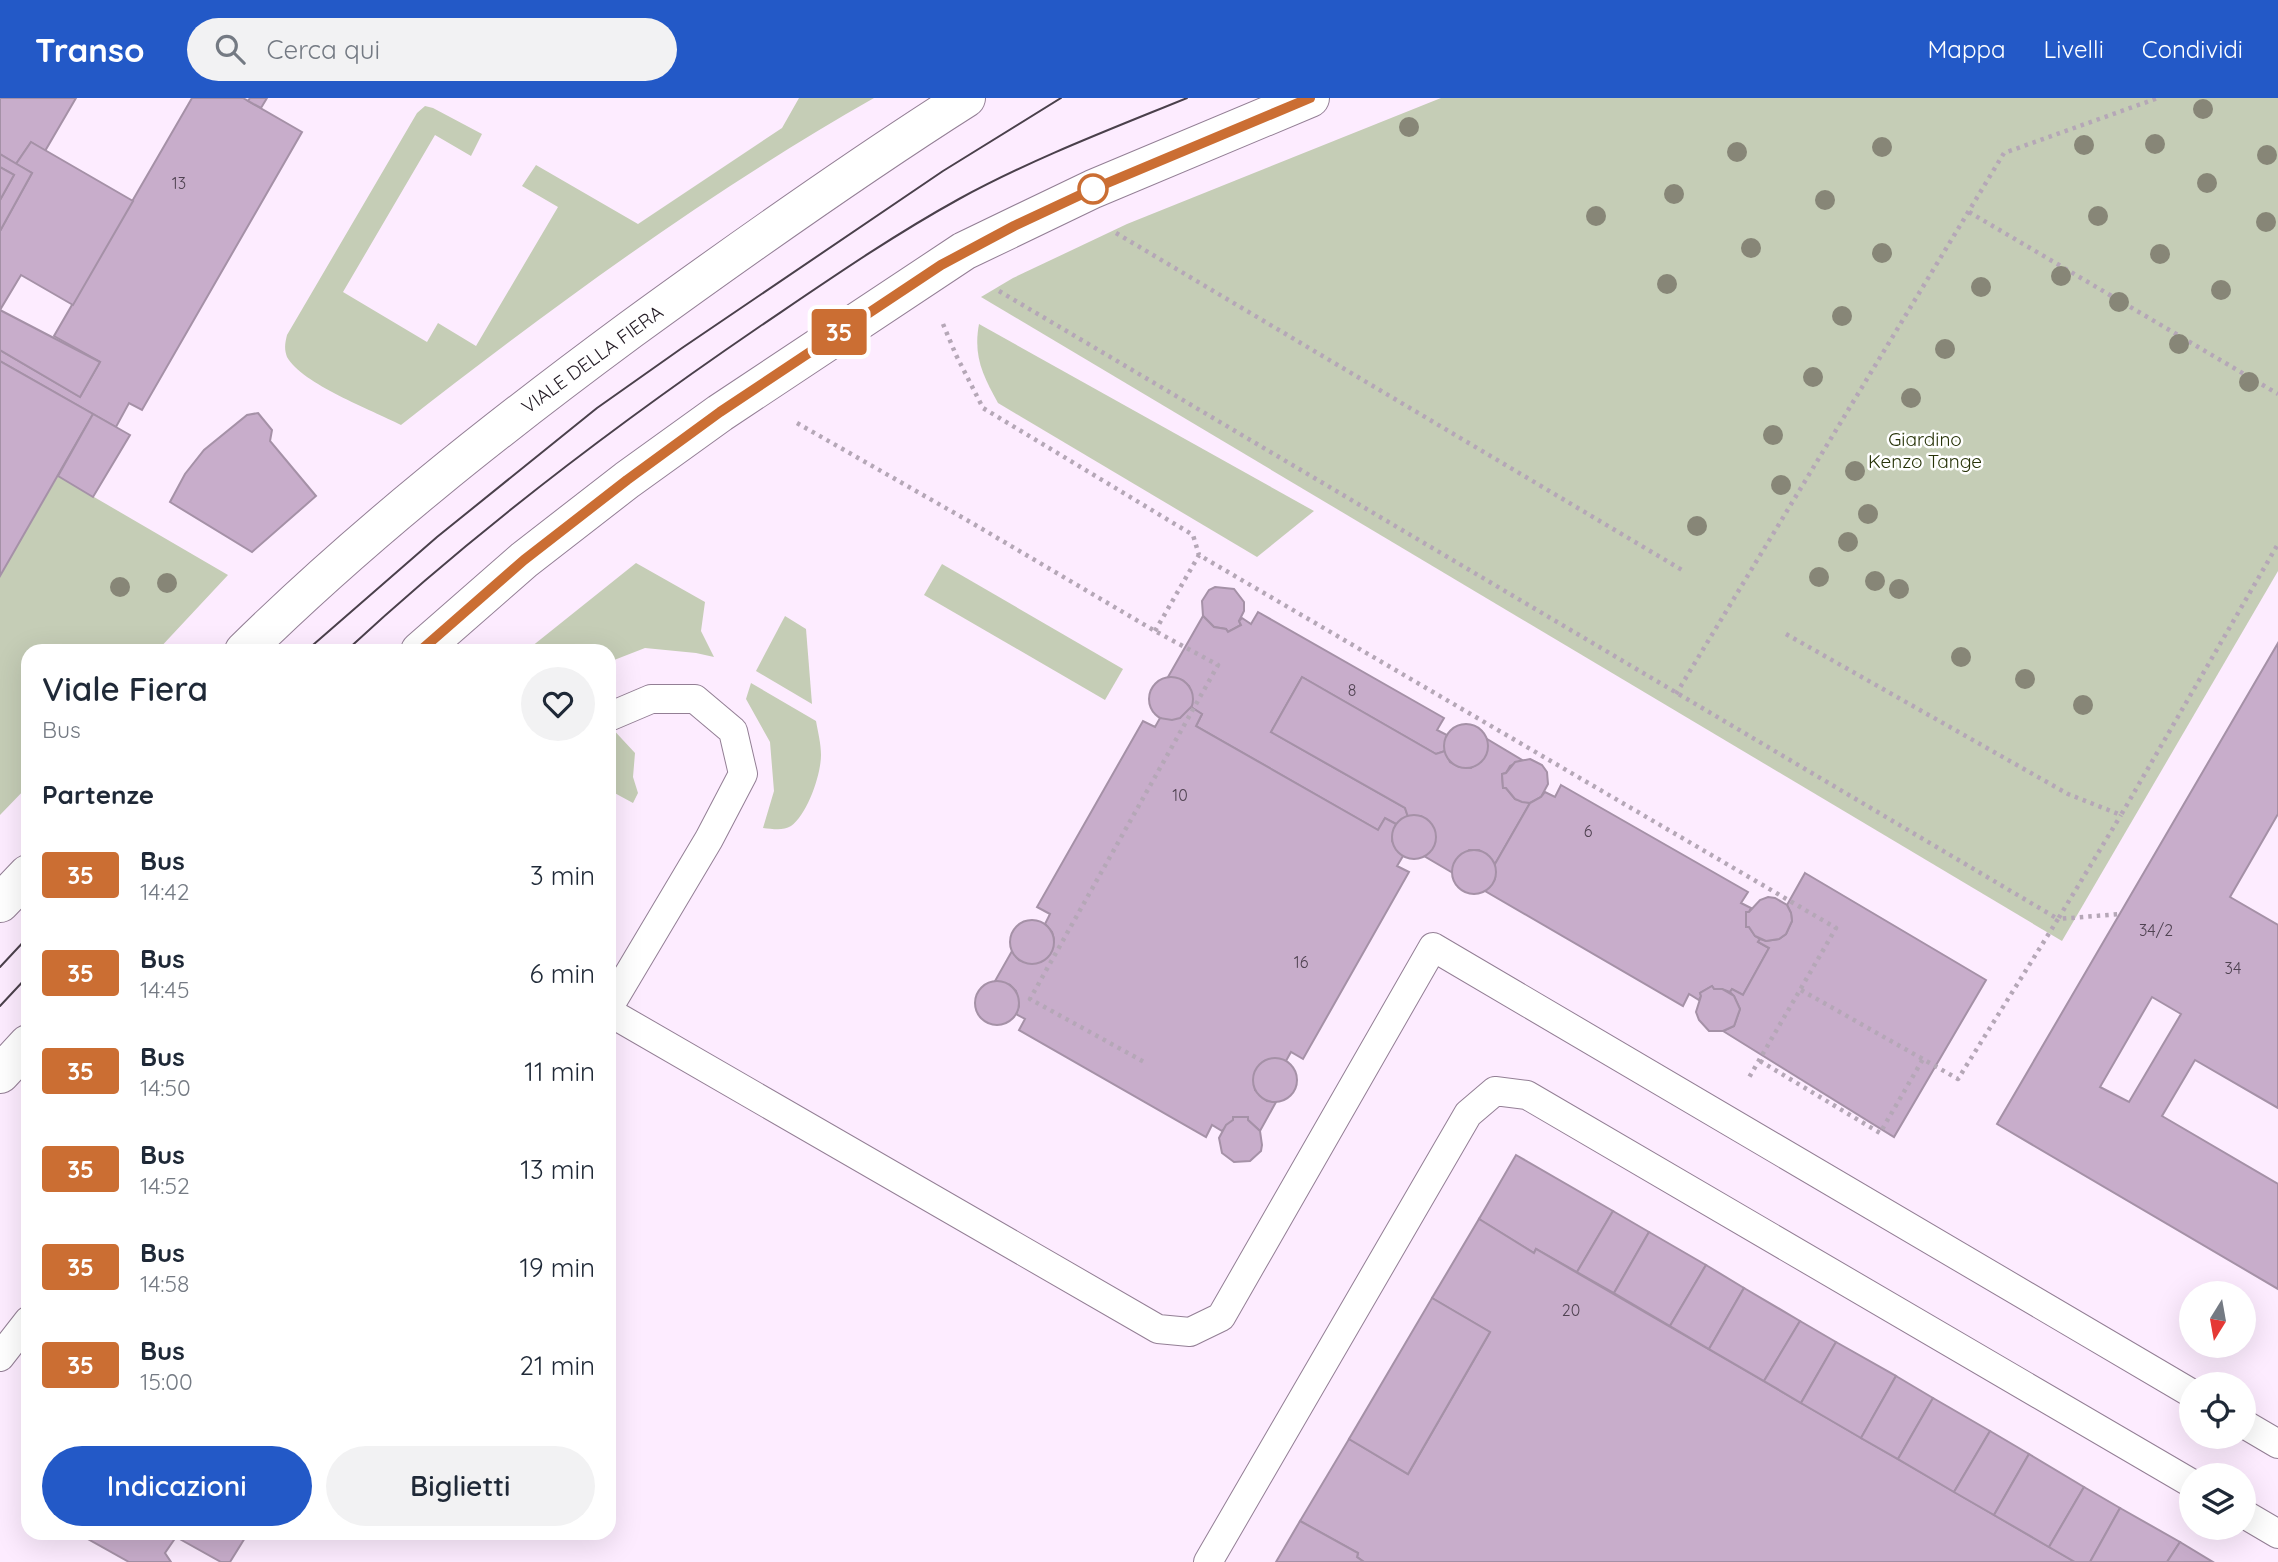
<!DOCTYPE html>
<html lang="it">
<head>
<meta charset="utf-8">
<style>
	:root { --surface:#fff; --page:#f2f2f3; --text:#1f2937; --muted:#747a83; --accent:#2359c7 }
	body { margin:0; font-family:Quicksand,sans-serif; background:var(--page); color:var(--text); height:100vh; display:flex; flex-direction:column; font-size:26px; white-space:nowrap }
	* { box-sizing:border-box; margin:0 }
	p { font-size:23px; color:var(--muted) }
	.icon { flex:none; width:38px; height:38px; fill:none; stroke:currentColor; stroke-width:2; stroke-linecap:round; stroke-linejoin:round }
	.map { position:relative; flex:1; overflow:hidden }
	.side { position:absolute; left:21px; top:546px; width:595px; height:896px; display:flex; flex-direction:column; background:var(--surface); border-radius:21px; box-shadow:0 7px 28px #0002 }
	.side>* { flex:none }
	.badge { padding:0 14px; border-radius:5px; font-size:24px; line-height:46px }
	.needle { width:46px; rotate:191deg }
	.controls { position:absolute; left:2179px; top:1183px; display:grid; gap:14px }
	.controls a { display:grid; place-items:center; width:77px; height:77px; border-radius:50%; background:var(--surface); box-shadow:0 7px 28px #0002; font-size:35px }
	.map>.badge { position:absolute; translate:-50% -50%; box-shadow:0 0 0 4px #fff }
	h2 { padding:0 21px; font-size:26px; line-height:63px }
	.round { display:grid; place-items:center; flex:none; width:74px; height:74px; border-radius:37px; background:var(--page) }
	.head { display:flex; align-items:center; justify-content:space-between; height:119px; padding:0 21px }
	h1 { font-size:33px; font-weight:600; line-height:52px }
	.button { display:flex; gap:14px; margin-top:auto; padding:14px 21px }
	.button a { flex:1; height:80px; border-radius:42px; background:var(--accent); color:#fff; font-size:28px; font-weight:600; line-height:80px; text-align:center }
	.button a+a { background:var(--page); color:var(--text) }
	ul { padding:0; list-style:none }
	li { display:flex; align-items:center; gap:21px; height:98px; padding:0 21px }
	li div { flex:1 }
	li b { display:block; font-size:26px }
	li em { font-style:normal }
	li .badge { min-width:77px; font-weight:700; text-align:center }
	header { display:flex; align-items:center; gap:42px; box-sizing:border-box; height:98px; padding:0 35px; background:var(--accent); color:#fff }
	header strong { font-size:33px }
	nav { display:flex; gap:38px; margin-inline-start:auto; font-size:24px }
	.search { width:490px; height:63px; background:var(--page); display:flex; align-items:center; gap:18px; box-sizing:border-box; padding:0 24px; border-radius:38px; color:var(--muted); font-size:26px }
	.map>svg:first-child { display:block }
</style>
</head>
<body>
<header>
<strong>Transo</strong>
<div class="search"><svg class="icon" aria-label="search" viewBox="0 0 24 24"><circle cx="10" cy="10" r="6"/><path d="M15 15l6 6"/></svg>Cerca qui</div>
<nav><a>Mappa</a><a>Livelli</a><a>Condividi</a></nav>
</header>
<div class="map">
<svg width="2278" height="1464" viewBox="0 0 2278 1464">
	<rect width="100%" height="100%" fill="#fdecff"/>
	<!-- green -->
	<g fill="#c5cdb6">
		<path d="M799,0H874C707,95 552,209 401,327C372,312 302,286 287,259C284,251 285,245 287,237L417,15L425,8L433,10L482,36L471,58L435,37L343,194L427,244L438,225L476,248L558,109L522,88L536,67L638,126L782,30Z"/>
		<path d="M1441,0H2278V473L2062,843L981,199L1013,180L1127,126Z"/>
		<path d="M979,226L1314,413L1257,459L998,305C983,278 973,258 979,226Z"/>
		<path d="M58,378L228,477L157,553H28V688L0,717V478Z"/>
		<path d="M636,465L705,504L701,533L714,559L696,555L645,550L609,564V553H526Z"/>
		<path d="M942,466L1123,571L1105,602L924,497Z"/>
		<path d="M785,518L806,531L812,606L756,573Z"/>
		<path d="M751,585L816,623C818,634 821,646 821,657C821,677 807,717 791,728C783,733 773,731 763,730L774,693L770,644L746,601Z"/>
		<path d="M609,627L635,655L633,679L638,695L633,705L609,692Z"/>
	</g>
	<!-- building -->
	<g fill="#c8adcb" stroke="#a591a7" stroke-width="2" fill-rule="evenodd">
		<path d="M0,0H76L45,53L31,44L16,66L0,56Z"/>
		<path d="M192,0H243L302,34L142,312L129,305L116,329L0,263V252L80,299L100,264L54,238Z"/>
		<path d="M250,0H267L261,10L248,3Z"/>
		<path d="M31,44L133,103L73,207L21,177L0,212V133L32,75L16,66Z"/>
		<path d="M0,56L32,75L0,133V102L14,77L0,69Z"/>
		<path d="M0,69L14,77L0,102Z"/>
		<path d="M0,212L100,264L80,299L0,252Z"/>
		<path d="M0,263L93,316L0,478Z"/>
		<path d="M258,315L272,332L270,343L316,398L252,454L170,404L185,376L204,352L247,317Z"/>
		<path d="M93,316L130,337L93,399L58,378Z"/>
		<path d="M1215,489L1234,491L1244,504V513L1239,523L1241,527L1228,534L1226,531L1214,529L1203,518L1202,503L1209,492Z"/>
		<path d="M1258,514L1444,620L1437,632L1447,637L1445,653L1436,656L1302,579L1271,634L1405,710L1408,719L1396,726L1385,720L1378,732L1196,628L1202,616L1191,609L1192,597L1189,588L1182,582L1168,579L1203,518L1214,529L1226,531L1228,534L1241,527L1239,523L1242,520L1251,526Z"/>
		<path d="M2278,545V716L2230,799L2278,827V1010L2195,962L2162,1018L2278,1086V1191L1997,1026ZM2152,899L2181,916L2129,1004L2100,989Z"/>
		<path d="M1302,579L1436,656L1445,653L1450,664L1459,669L1471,670L1481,663L1487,652V641L1522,662L1510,668L1506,675L1502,676L1503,690H1506L1515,701L1530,705L1495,766L1486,756L1479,752H1469L1456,763L1453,775L1424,758L1434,747L1435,738V733L1427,722L1421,718L1408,719L1405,710L1271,634Z"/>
		<circle cx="1171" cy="601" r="22"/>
		<path d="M1191,609L1202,616L1196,628L1378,732L1385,720L1396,726L1393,734L1392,743L1403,758L1397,768L1409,774L1303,961L1291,954L1286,963L1270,961L1263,964L1258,970L1254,978L1255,992L1267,1003L1276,1004L1260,1033L1248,1022V1019H1233V1022L1222,1033L1212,1027L1206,1039L1019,932L1025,921L1016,916L1019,908L1016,893L1010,887L995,883L1012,853L1019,862L1032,865L1042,863L1051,854L1054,841L1052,834L1045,826L1050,816L1037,809L1143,623L1155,629L1160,620L1172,622L1180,620Z"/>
		<circle cx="1466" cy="648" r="22"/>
		<path d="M1530,661L1542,667L1547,674L1548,686L1541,699L1530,705L1522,704L1515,701L1506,690H1503L1502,676L1506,675L1515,664Z"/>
		<path d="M1561,687L1748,794L1741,805L1751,810L1749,814H1746V829H1749L1755,838L1760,841L1758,844L1769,850L1743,897L1732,891L1730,894L1722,891H1714L1712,888L1700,895L1701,898L1699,902L1689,896L1683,908L1485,793L1495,781V766L1530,705L1541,699L1545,694L1555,699Z"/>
		<circle cx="1414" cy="739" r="22"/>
		<circle cx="1474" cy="774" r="22"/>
		<path d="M1805,775L1986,882L1894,1039L1723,933L1734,928L1740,911L1734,898L1730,894L1732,891L1743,897L1769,850L1758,844L1760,841L1766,843L1779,841L1786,836L1792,823L1791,815L1787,807Z"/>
		<path d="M1768,799L1775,800L1787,807L1791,815L1792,823L1786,836L1779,841L1766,843L1755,838L1749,829H1746V814H1749L1760,802Z"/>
		<circle cx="1032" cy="844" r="22"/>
		<circle cx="997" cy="905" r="22"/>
		<path d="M1712,888L1714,891H1722L1734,898L1740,911L1734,928L1723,933H1709L1699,922L1696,914L1701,898L1700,895Z"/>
		<circle cx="1275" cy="982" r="22"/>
		<path d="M1233,1019H1248V1022L1260,1033L1262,1047L1261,1053L1250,1063L1234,1064L1222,1055L1219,1040L1226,1027L1233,1022Z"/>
		<path d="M1516,1057L1613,1113L1577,1174L1536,1151L1534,1155L1479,1121Z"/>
		<path d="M1613,1113L1649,1134L1614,1195L1577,1174Z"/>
		<path d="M1479,1121L1534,1155L1536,1151L2075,1464H1364L1357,1459L1358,1455L1300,1423L1349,1341L1408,1376L1490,1234L1432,1200Z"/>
		<path d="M1649,1134L1706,1167L1670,1228L1614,1195Z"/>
		<path d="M1706,1167L1744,1190L1709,1251L1670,1228Z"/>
		<path d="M1744,1190L1800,1223L1764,1283L1709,1251Z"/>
		<path d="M1432,1200L1490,1234L1408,1376L1349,1341Z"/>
		<path d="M1800,1223L1836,1244L1801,1305L1764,1283Z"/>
		<path d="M1836,1244L1896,1278L1861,1340L1801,1305Z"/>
		<path d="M1896,1278L1933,1300L1898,1361L1861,1340Z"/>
		<path d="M1933,1300L1990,1333L1954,1394L1898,1361Z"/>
		<path d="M1990,1333L2029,1356L1994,1417L1954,1394Z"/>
		<path d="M2029,1356L2084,1389L2049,1449L1994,1417Z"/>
		<path d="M2084,1389L2120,1410L2090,1464H2075L2049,1449Z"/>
		<path d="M2120,1410L2180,1444L2167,1464H2090Z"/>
		<path d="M1300,1423L1358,1455L1357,1459L1364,1464H1276Z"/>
		<path d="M91,1435H106L114,1440L117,1435H248L230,1464H221L176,1439L165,1455L171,1464H129L88,1441Z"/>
		<path d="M2180,1444L2213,1464H2167Z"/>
	</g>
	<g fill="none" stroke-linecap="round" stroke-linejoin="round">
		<!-- service casing -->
		<g stroke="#937f95" stroke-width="30">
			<g id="service">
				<path d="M609,909L709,741L743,676L733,633L695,601H651L611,618"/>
				<path d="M609,914L1158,1231L1190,1234L1221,1219L1433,849L2191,1295"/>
				<path d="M0,1259L28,1223"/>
				<path d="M2244,1326L2278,1346"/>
				<path d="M2244,1416L2278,1436"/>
				<path d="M1208,1464L1468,1016L1495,993L1527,997L2191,1385"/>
			</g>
		</g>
		<!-- primary casing -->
		<g stroke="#937f95" stroke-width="40">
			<g id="primary">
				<path d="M244,553C363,436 496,331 630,232C740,152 851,73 966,0"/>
				<path d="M420,553L524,462L627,382L720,315L964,153L1093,91L1310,0"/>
				<path d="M0,805L28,776"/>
				<path d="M0,976L28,946"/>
			</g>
		</g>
		<!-- path -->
		<g stroke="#b5a7b7" stroke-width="4.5" stroke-dasharray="3.5 5" stroke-linecap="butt">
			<path d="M1969,114L2278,296"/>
			<path d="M1116,135L1682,472"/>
			<path d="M999,193L2058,821L2121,717"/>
			<path d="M943,226L956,257L983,310L1193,437L1199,457"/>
			<path d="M797,325L972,425L1155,533L1218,567L1030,901L1146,965"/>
			<path d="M1155,533L1199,457L1836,830L1747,983"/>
			<path d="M1786,536L2068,696L2121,717L2278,446"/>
			<path d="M1676,596L2004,55L2158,0"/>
			<path d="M1801,892L1958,981L2058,821L2120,816"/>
			<path d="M1760,963L1880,1035L1923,961"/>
		</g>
		<!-- service -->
		<use href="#service" stroke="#fff" stroke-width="28"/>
		<!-- primary -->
		<use href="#primary" stroke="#fff" stroke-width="38"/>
		<!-- tram -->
		<g stroke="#4a404b" stroke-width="2">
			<path d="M306,553L437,439L597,310L682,250L943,73L1061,0"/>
			<path d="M346,553C474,434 614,328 759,229C824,185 890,139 959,101C1032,61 1111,31 1187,0"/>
			<path d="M0,869L28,839"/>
			<path d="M0,908L28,878"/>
		</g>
	</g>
	<!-- trees -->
	<g fill="#878677">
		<circle cx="2203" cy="11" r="10"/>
		<circle cx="1409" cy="29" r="10"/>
		<circle cx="2155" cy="46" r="10"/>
		<circle cx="2084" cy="47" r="10"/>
		<circle cx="1882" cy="49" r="10"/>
		<circle cx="1737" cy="54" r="10"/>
		<circle cx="2267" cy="57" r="10"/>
		<circle cx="2207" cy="85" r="10"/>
		<circle cx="1674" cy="96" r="10"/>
		<circle cx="1825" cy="102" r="10"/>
		<circle cx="1596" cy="118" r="10"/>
		<circle cx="2098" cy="118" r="10"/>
		<circle cx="2266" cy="124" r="10"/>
		<circle cx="1751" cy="150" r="10"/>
		<circle cx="1882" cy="155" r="10"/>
		<circle cx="2160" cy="156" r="10"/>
		<circle cx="2061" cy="178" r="10"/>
		<circle cx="1667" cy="186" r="10"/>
		<circle cx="1981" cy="189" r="10"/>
		<circle cx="2221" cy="192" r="10"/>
		<circle cx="2119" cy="204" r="10"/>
		<circle cx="1842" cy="218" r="10"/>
		<circle cx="2179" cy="246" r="10"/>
		<circle cx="1945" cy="251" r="10"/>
		<circle cx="1813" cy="279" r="10"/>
		<circle cx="2249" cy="284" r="10"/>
		<circle cx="1911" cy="300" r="10"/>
		<circle cx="1773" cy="337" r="10"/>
		<circle cx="1855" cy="373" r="10"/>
		<circle cx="1781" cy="387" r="10"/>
		<circle cx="1868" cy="416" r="10"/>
		<circle cx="1697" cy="428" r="10"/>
		<circle cx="1848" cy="444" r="10"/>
		<circle cx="1819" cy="479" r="10"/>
		<circle cx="1875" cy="483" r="10"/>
		<circle cx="167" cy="485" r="10"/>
		<circle cx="120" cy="489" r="10"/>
		<circle cx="1899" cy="491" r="10"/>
		<circle cx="1961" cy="559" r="10"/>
		<circle cx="2025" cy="581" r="10"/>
		<circle cx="2083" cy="607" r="10"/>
	</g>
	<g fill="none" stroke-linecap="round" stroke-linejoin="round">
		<!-- line casing -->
		<g stroke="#fff" stroke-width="16">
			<path id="line" d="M420,553L524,462L627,382L720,314L941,167L1014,128L1093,91L1310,0"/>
		</g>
		<!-- line -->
		<use href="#line" stroke="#cb6e33" stroke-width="10"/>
	</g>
	<!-- markers -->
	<circle fill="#fff" stroke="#cb6e33" stroke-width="3.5" cx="1093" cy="91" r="14"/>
	<g text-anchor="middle" stroke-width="5" stroke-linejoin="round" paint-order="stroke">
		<!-- number labels -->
		<g font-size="16" fill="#504352">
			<text x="179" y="91">13</text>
			<text x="1352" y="598">8</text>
			<text x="1180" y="703">10</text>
			<text x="1588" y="739">6</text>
			<text x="2156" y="838">34/2</text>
			<text x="1301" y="870">16</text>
			<text x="2233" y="876">34</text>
			<text x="1571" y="1218">20</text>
		</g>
		<!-- street labels -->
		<g font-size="19" fill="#282029" stroke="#fff">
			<text transform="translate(592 261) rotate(-36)" y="7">VIALE DELLA FIERA</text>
		</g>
		<!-- park labels -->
		<g font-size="19" fill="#273308" stroke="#fff">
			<text x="1925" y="348">Giardino<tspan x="1925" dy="22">Kenzo Tange</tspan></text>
		</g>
	</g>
</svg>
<div class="controls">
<a><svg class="needle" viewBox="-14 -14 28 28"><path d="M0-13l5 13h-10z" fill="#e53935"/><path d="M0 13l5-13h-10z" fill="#747a83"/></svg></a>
<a><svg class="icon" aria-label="locate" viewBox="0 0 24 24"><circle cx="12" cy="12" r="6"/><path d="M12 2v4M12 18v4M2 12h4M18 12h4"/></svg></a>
<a><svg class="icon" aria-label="layers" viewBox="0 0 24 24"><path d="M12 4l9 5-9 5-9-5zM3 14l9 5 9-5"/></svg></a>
</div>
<b class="badge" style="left:839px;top:234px;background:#cb6e33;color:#fff">35</b>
<section class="side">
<div class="head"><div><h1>Viale Fiera</h1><p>Bus</p></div><a class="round"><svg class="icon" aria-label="heart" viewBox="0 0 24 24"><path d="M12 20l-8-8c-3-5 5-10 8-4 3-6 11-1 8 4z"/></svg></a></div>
<h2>Partenze</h2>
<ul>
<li><span class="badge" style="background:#cb6e33;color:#fff">35</span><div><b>Bus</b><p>14:42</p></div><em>3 min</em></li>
<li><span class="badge" style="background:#cb6e33;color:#fff">35</span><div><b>Bus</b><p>14:45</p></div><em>6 min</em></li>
<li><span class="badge" style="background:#cb6e33;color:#fff">35</span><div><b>Bus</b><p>14:50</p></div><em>11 min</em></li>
<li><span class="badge" style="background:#cb6e33;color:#fff">35</span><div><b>Bus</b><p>14:52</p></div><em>13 min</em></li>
<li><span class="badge" style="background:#cb6e33;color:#fff">35</span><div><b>Bus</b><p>14:58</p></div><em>19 min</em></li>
<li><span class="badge" style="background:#cb6e33;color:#fff">35</span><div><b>Bus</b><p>15:00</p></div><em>21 min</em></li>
</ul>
<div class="button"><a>Indicazioni</a><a>Biglietti</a></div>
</section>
</div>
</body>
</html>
